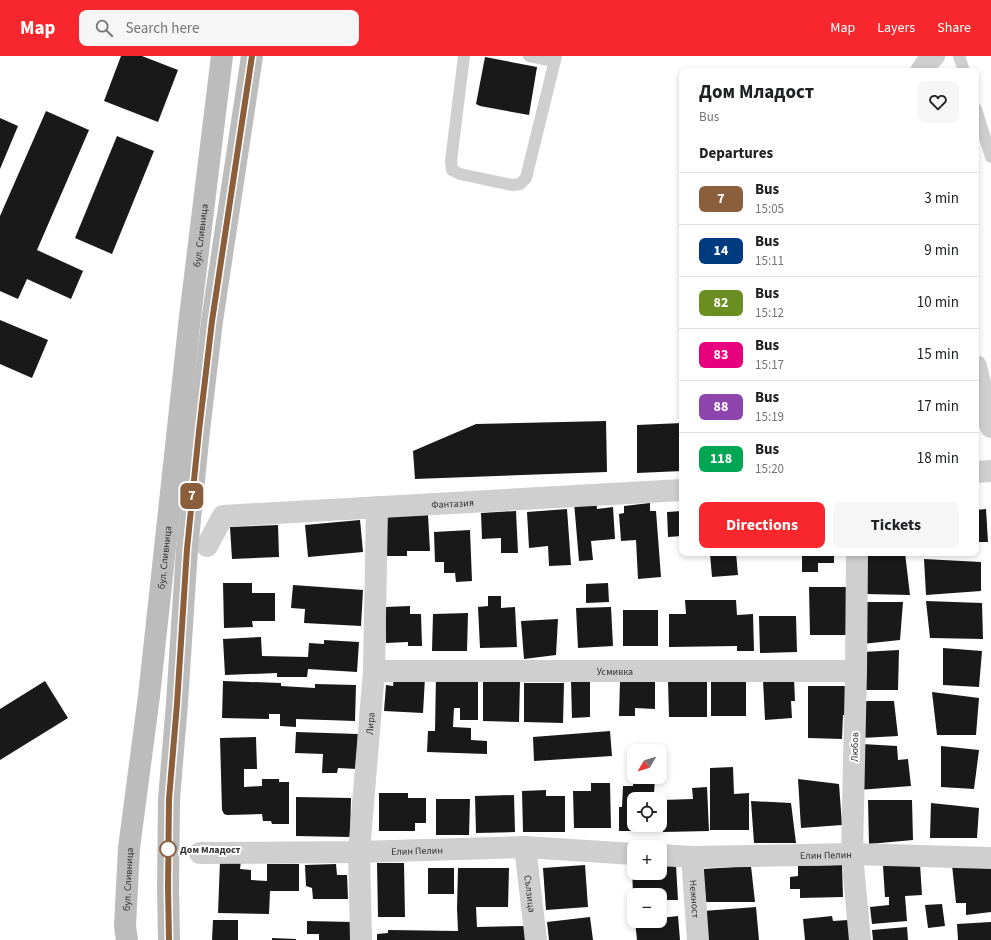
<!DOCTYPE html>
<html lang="en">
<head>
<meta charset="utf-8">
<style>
	:root { --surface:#fff; --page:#f6f6f6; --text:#202124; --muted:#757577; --line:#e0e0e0; --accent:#f7272d }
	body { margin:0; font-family:"Source Sans 3",sans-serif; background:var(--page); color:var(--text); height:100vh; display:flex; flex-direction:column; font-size:15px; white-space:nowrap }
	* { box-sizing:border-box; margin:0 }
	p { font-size:13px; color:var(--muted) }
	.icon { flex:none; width:22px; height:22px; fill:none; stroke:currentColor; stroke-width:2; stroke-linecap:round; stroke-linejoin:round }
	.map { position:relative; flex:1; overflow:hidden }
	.panel { position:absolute; left:679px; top:12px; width:300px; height:488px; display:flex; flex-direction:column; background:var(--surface); border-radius:8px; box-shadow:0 2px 6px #0003 }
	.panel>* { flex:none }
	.badge { padding:0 8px; border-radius:6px; font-size:14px; line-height:26px }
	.needle { width:26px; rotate:232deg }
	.fabs { position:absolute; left:627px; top:688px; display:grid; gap:8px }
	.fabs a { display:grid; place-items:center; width:40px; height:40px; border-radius:8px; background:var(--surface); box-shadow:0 2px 6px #0003; font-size:20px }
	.map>.badge { position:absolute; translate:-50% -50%; box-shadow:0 0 0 2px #fff }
	h2 { padding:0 20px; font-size:15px; line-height:36px }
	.round { display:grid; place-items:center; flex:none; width:42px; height:42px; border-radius:8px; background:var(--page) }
	.summary { display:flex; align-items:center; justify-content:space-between; height:68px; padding:0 20px }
	h1 { font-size:19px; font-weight:700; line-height:30px }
	.primary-button { display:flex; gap:8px; margin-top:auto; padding:8px 20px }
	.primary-button a { flex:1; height:46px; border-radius:8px; background:var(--accent); color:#fff; font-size:16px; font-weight:700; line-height:46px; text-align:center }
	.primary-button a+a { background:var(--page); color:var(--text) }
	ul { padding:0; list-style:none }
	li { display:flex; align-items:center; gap:12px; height:52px; padding:0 20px; border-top:1px solid var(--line) }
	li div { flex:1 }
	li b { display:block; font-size:15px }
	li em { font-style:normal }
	li .badge { min-width:44px; font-weight:700; text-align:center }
	header { display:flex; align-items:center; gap:24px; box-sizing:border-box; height:56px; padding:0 20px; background:var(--accent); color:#fff }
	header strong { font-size:19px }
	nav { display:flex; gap:22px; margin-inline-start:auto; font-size:14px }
	.search { width:280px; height:36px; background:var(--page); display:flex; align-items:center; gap:10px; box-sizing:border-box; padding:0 14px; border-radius:8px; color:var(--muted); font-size:15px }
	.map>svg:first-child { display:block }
</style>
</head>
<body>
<header>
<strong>Map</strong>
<div class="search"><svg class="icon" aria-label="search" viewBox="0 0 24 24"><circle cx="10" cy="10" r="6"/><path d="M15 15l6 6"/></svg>Search here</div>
<nav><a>Map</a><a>Layers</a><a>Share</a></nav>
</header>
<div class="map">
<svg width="991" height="884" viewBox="0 0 991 884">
	<rect width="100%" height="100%" fill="#fff"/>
	<!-- building -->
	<g fill="#191919">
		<path d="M121,0H142L178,14L158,66L104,45Z"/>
		<path d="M485,1L537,11L529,59L480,50L476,48Z"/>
		<path d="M46,55L89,74L37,194L83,215L71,243L27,223L18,243L0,235V160Z"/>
		<path d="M0,62L18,70L0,113Z"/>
		<path d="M117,80L154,95L112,198L75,182Z"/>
		<path d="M0,264L48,284L32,322L0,308Z"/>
		<path d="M606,365L607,416L415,423L413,395L476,368Z"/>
		<path d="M682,367V415L637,417V369Z"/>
		<path d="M596,444L597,453L613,451L615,483L591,485L593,504L579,505L574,446Z"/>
		<path d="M650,447V455H656L661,521L638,523L636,484L621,485L619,458L624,457V450Z"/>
		<path d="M567,453L571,509L549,510L548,490L529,492L527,456Z"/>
		<path d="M986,453L988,486H976V454Z"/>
		<path d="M516,455L518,497H501V482L482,483L481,457Z"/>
		<path d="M682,455V480L668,481L667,456Z"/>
		<path d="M428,459L430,495H407V500H385L384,460Z"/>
		<path d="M360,464L363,496L308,501L305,469Z"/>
		<path d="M278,469L279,501L232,503L230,471Z"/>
		<path d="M470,474L472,525L456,526L455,517H444V506H435L434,476Z"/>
		<path d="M726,497H736L738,519L712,521L710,498Z"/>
		<path d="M802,497H834V507H818V516H802Z"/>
		<path d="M862,497H905L910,539L866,538Z"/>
		<path d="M924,503L981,506V535L926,539Z"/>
		<path d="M223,527H252V537H275V565H252L253,571L224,572Z"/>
		<path d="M608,527L609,546L586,547V528Z"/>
		<path d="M293,529L363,534L361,570L304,567L305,553L291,552Z"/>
		<path d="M809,531H848L849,579H810Z"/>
		<path d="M488,540H501V552L515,551L517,591L480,592L478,551L488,550Z"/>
		<path d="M685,544H736L737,559L753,558L754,595H737V590L669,591V558H686Z"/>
		<path d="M926,545L982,547L983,583L930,582Z"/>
		<path d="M862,546H903L900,584L862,588Z"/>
		<path d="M410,550V558H421L422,590H408V586L386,587L385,551Z"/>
		<path d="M611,551L613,590L578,592L576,552Z"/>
		<rect x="623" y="554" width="35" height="36"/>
		<path d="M468,557L467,595H432L433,558Z"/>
		<path d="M759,560H796L797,596L760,597Z"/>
		<path d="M558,563L556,599L524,603L521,565Z"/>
		<path d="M261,581L262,600L308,601L309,587L324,588V584L359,586L357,616L308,613L307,621H277V617L225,619L223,583Z"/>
		<path d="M943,592L982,595L979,631L943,629Z"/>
		<path d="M899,594L898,634H862V596Z"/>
		<path d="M436,619H478V664H460V652H454L453,671L471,672V684L487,685V698L427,696L428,675H435Z"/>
		<path d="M394,620L425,622L423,657L384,655L386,629L393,630Z"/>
		<path d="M794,622L795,645H791L792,662L765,664L763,624Z"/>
		<path d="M483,624L520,625L519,666L483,665Z"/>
		<path d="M45,625L68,662L0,704V653Z"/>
		<path d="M223,625L281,627V630L315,632V628L356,629L355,665L296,663V671L280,670V658H269V663L222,662Z"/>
		<path d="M571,625H590V661L572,662Z"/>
		<path d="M620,625H655V653L635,652V660H619Z"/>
		<path d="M668,625H707V661H669Z"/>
		<rect x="711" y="626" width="35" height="34"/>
		<path d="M524,627H564L563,667L524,666Z"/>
		<path d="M808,630H847V659H843L842,683L808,682Z"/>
		<path d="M932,636L979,642L976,679H937Z"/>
		<path d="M861,645H894L898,680L862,682Z"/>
		<path d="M610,675L612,700L534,705L533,681Z"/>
		<path d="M296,676L358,678L357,713L338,712L337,717H322L323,698L295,697Z"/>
		<path d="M256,681L257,713H244V731L262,730V723H279V726H289V768H272L271,765H263L262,758L227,759L224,758L222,754L220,682Z"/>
		<path d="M862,688L897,690L898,704L908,703L911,730L858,734Z"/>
		<path d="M941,690L979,694L974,733L941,731Z"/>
		<path d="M733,711L734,738L749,737V774H710V712Z"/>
		<path d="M633,721H655L654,738L660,737V743H634V769H660V775H619V751H622L623,730H633Z"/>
		<path d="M798,723L839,728L842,769L801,772Z"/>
		<path d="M591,727H610L611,772H574L573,735H591Z"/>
		<path d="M707,731L709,775L663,776L662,744L693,743L692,732Z"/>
		<path d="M546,734V740H565V776H523L522,735Z"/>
		<path d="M379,737H408V742H426V767H415V775H379Z"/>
		<path d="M514,739L515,776L476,777L475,740Z"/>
		<path d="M296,741L351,742L350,781L296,780Z"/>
		<path d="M436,743H470L469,779H436Z"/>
		<path d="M868,744H912L913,784L869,788Z"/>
		<path d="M751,745L791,747L796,787H754Z"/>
		<path d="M931,747L979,752L977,782H930Z"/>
		<path d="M220,805H241L240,813L251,814V824L267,825V808H299V835H270L269,858L218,857Z"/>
		<path d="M377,807H404L405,861H378Z"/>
		<path d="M336,808L337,819H347L348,843H313L312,832L306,830L305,809Z"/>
		<path d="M920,808L922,839L905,840L907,865L872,868L870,851L889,849V841H885L883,810Z"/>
		<path d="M585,809L588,851L546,854L543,812Z"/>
		<path d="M660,809H676L678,844H660V839H633L632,810H634V817H660Z"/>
		<path d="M842,809L843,841L800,842V833H790V821L798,820V810Z"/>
		<path d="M952,809L991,811V856L966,859V847H956Z"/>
		<path d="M751,810L755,846H706L703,813Z"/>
		<rect x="428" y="812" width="26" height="26"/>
		<path d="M458,812H509L508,851H476L477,871L524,870L525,884H377V878L388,877V874L458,875L457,852Z"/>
		<path d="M942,848L945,870L928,872L925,849Z"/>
		<path d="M756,851L759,884H706L703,855Z"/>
		<path d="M678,860L680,884H637L635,865H660V862Z"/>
		<path d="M832,860L833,865L848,864L850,884H805L803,863Z"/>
		<path d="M590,861L593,884H549L547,866Z"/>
		<path d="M213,864H238V884H212Z"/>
		<path d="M307,865L352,866L351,884H319V878H307Z"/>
		<path d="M991,866V884H958L957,868Z"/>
		<path d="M907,871L908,884H873L872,874Z"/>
		<path d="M272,882L296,883V884H272Z"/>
	</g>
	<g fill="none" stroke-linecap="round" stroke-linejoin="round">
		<!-- lane -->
		<g stroke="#cfcfcf" stroke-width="12">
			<path d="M464,0L451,105L452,114L460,118L512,129L520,128L526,122L556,0"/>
			<path d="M529,0L554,5"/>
			<path d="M959,0L964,15"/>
			<path d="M976,53L991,101"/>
		</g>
		<!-- street -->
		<g stroke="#cfcfcf" stroke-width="22">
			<path d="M921,15L926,8L934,0"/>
			<path d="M976,310L989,366L991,371"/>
			<path d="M976,416L991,415"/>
			<path id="s1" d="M207,490L223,460L682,434"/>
			<path d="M857,497L856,615L852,798L860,884"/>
			<path id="s2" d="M374,615H856"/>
			<path id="s3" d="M525,791L536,884"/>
			<path id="s4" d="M200,797L359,796L525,791L634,798"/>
			<path id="s5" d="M660,799L692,801L852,798L991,802"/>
			<path id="s6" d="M692,801L698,884"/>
			<path id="s7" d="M361,884L359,796L374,615L377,451"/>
		</g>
		<!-- secondary -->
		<g stroke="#bcbcbc" stroke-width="22">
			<path id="s8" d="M127,884L125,870L129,792L149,640L190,261L222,0"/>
			<path d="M169,884L168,831L169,743L177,647L187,493L199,375L212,265L252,0"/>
		</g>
	</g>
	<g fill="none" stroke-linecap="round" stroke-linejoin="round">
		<!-- line casing -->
		<g stroke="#fff" stroke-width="9">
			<path id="line" d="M169,884L168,831L169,743L177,648L187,493L199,375L212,265L252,0"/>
		</g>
		<!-- line -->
		<use href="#line" stroke="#8b5e3c" stroke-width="6"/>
	</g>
	<!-- markers -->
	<circle fill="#fff" stroke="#8b5e3c" stroke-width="2" cx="168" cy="793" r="8"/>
	<g text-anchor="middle" stroke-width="4" stroke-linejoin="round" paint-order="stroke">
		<!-- street labels -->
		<g font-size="10" fill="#323232" stroke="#fff">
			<text dy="4" stroke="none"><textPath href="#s8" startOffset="709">бул. Сливница</textPath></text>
			<text dy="4" stroke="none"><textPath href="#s1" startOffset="264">Фантазия</textPath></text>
			<text dy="4" stroke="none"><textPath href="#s8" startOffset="385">бул. Сливница</textPath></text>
			<text dy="4" stroke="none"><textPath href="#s2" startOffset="241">Усмивка</textPath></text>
			<text dy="4" stroke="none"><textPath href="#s7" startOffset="217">Лира</textPath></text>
			<text transform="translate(854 691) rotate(-89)" y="4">Любов</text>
			<text dy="4" stroke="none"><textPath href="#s4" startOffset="217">Елин Пелин</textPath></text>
			<text dy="4" stroke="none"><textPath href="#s5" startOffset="166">Елин Пелин</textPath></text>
			<text dy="4" stroke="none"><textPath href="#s8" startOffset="61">бул. Сливница</textPath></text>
			<text dy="4" stroke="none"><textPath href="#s3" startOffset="47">Сълзица</textPath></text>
			<text dy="4" stroke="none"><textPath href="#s6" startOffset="42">Нежност</textPath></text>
		</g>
		<!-- stop labels -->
		<g font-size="10" font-weight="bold" fill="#323232" stroke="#fff" text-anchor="start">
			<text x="180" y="797">Дом Младост</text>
		</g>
	</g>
</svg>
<div class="fabs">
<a><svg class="needle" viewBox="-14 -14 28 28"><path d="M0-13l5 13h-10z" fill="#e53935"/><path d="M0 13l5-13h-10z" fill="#757577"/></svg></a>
<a><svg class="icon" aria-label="locate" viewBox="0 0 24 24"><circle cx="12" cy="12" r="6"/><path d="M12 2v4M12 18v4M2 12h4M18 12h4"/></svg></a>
<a>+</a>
<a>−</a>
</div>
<b class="badge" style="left:192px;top:440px;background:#8b5e3c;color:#fff">7</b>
<section class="panel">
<div class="summary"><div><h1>Дом Младост</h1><p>Bus</p></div><a class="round"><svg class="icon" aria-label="heart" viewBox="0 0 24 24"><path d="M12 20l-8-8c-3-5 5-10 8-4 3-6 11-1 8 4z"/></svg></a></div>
<h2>Departures</h2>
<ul>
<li><span class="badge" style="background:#8b5e3c;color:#fff">7</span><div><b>Bus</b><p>15:05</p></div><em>3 min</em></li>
<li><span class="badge" style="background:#003b80;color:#fff">14</span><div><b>Bus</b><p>15:11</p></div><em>9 min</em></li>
<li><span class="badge" style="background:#6b8e23;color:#fff">82</span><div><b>Bus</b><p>15:12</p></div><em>10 min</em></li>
<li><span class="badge" style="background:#e6007e;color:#fff">83</span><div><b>Bus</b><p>15:17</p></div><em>15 min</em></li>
<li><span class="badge" style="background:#8e44ad;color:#fff">88</span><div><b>Bus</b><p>15:19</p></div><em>17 min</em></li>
<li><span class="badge" style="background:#00a651;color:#fff">118</span><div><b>Bus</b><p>15:20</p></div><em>18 min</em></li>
</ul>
<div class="primary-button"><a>Directions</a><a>Tickets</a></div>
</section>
</div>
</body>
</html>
